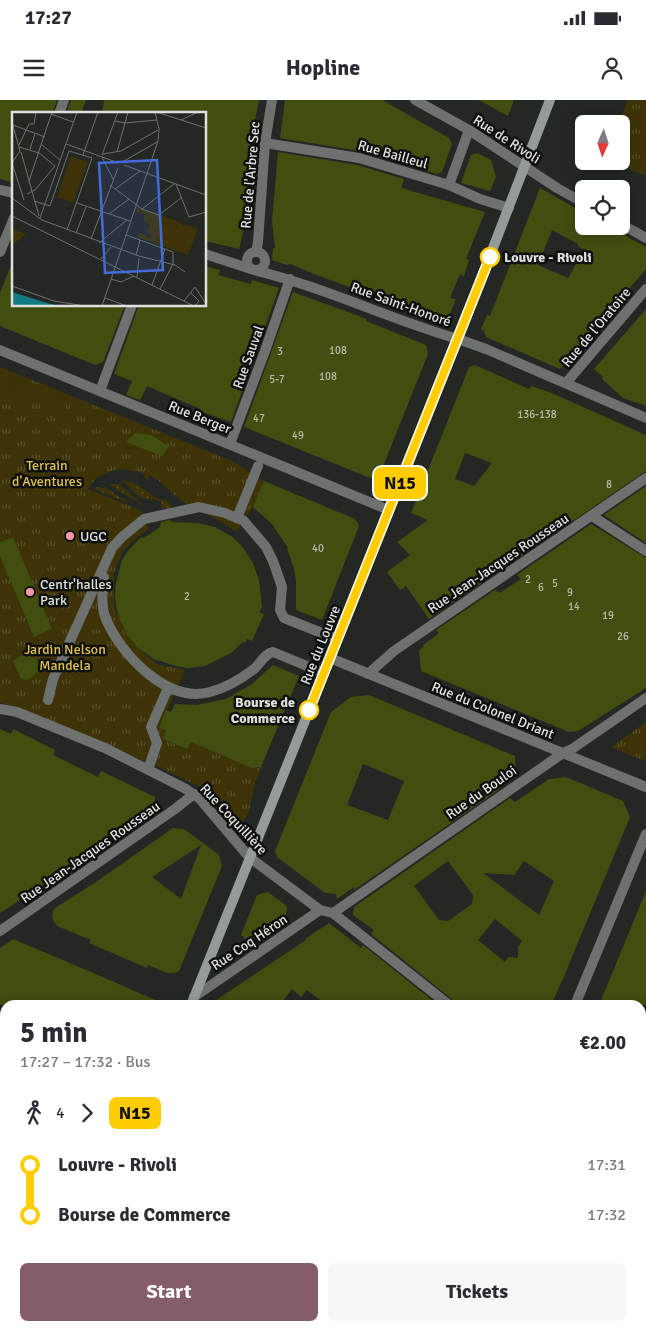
<!DOCTYPE html>
<html lang="en">
<head>
<meta charset="utf-8">
<style>
	:root { --surface:#fff; --page:#f7f7f7; --text:#2b2b33; --muted:#7c7c81; --accent:#855d67 }
	body { margin:0; font-family:Signika,sans-serif; background:var(--page); color:var(--text); height:100vh; display:flex; flex-direction:column; font-size:19px; white-space:nowrap }
	* { box-sizing:border-box; margin:0 }
	p { font-size:16px; color:var(--muted) }
	.icon { flex:none; width:28px; height:28px; fill:none; stroke:currentColor; stroke-width:2; stroke-linecap:round; stroke-linejoin:round }
	.map { position:relative; flex:1; overflow:hidden }
	.side { position:absolute; left:0px; top:900px; width:646px; height:331px; display:flex; flex-direction:column; background:var(--surface); border-radius:15px 15px 0 0; box-shadow:0 2px 12px #0003 }
	.side>* { flex:none }
	.badge { padding:0 10px; border-radius:8px; font-size:18px; line-height:32px }
	.needle { width:32px; rotate:183deg }
	.controls { position:absolute; left:575px; top:15px; display:grid; gap:10px }
	.controls a { display:grid; place-items:center; width:55px; height:55px; border-radius:8px; background:var(--surface); box-shadow:0 2px 12px #0003; font-size:25px }
	.map>.badge { position:absolute; translate:-50% -50%; box-shadow:0 0 0 2px #fff }
	.legs { display:flex; align-items:center; gap:8px; height:55px; padding:0 20px; font-size:16px }
	.legs p { margin-inline-start:auto }
	.summary { display:flex; align-items:center; justify-content:space-between; height:85px; padding:0 20px }
	h1 { font-size:28px; font-weight:700; line-height:38px }
	.primary-button { display:flex; gap:10px; margin-top:auto; padding:10px 20px }
	.primary-button a { flex:1; height:58px; border-radius:8px; background:var(--accent); color:#fff; font-size:20px; font-weight:700; line-height:58px; text-align:center }
	.primary-button a+a { background:var(--page); color:var(--text) }
	ul { padding:0 20px; list-style:none }
	li { display:flex; align-items:center; gap:18px; height:50px; font-size:19px }
	li i { display:grid; place-items:center; width:8px; height:100%; margin:0 6px; background:currentColor }
	li i::after { content:''; width:12px; height:12px; margin:-6px; border:4px solid; border-radius:50%; background:var(--surface) }
	li p { margin-inline-start:auto }
	li:first-child i { background:linear-gradient(#0000 50%,currentColor 0) }
	li:last-child i { background:linear-gradient(currentColor 50%,#0000 0) }
	.status { display:flex; justify-content:space-between; align-items:center; height:35px; padding:0 25px; background:var(--surface); direction:ltr }
	.status svg { height:14px; fill:currentColor }
	header { display:flex; justify-content:space-between; align-items:center; height:65px; padding:0 20px; background:var(--surface); font-size:22px; font-weight:700 }
	.map>svg:first-child { display:block }
</style>
</head>
<body>
<div class="status"><b>17:27</b><svg viewBox="0 0 49 12"><path d="M0 12V9h3v3zM5 12V6h3v6zM10 12V3h3v9zM15 12V0h3v12zM26 1h20v11H26zM47 4h2v5h-2z"/></svg></div>
<header><svg class="icon" aria-label="menu" viewBox="0 0 24 24"><path d="M4 6h16M4 12h16M4 18h16"/></svg>Hopline<svg class="icon" aria-label="person" viewBox="0 0 24 24"><circle cx="12" cy="8" r="4"/><path d="M4 21q1-7 8-7t8 7"/></svg></header>
<div class="map">
<svg width="646" height="1231" viewBox="0 0 646 1231">
	<defs>
		<pattern id="grass-tufts" width="24" height="20" patternUnits="userSpaceOnUse" patternTransform="scale(1.25)"><rect width="24" height="20" fill="#3e3307"/><path d="M3 7l-1-3M5 7V3M7 7l1-3M15 17l-1-3M17 17v-4M19 17l1-3" fill="none" stroke="#59502b"/></pattern>
		<pattern id="garden-dots" width="8" height="8" patternUnits="userSpaceOnUse" patternTransform="scale(1.25)"><rect width="8" height="8" fill="#3e3307"/><path d="M2 2h.1M6 6h.1" fill="none" stroke="#59502b" stroke-width="1.8" stroke-linecap="round"/></pattern>
	</defs>
	<rect width="100%" height="100%" fill="#232824"/>
	<!-- built -->
	<path fill="#2a342c" d="M0,1092L5,1097V1177L0,1180Z"/>
	<!-- grass -->
	<g fill="url(#grass-tufts)">
		<path d="M628,0H646V76L614,63L615,61H621V24H618Z"/>
		<path d="M0,267L232,361L264,381L253,407L236,432C220,419 200,413 182,401C170,393 162,381 149,375L148,379H146L143,373L140,372L121,369L114,370L96,378L88,389L140,410L149,429L137,437L122,452L114,473V508L130,539L143,552L157,564L185,570L159,628L166,632L163,639L187,649L191,642L255,668H259L263,664C261,670 257,676 255,683C251,694 252,730 231,722L211,697L196,685L161,668L0,602Z"/>
		<path d="M646,622L645,661L611,647Z"/>
	</g>
	<!-- garden -->
	<g fill="url(#garden-dots)">
		<path d="M121,380L136,384L158,399L166,400L173,407L172,409L162,408L161,401L141,398Z"/>
		<path d="M108,384H119L145,407Z"/>
		<path d="M95,387L106,388L131,404L94,389Z"/>
	</g>
	<!-- pitch -->
	<g fill="#3e3307">
		<path d="M0,270L16,277L10,292L0,288Z"/>
		<path d="M18,277L69,298L63,313L11,294Z"/>
	</g>
	<!-- building -->
	<g fill="#404e10" fill-rule="evenodd">
		<path d="M0,0H57L52,14H14V83L0,79Z"/>
		<path d="M71,0H86L81,14H66Z"/>
		<path d="M104,0H259L253,30L247,100L245,97L243,133L239,149L205,141V14H102Z"/>
		<path d="M285,0H382L449,38L452,44L442,72L437,74L360,51L280,38Z"/>
		<path d="M479,0H514L508,16Z"/>
		<path d="M278,52L357,65L404,79L401,88L485,112L466,159L469,160L464,176L460,174L450,198L456,199L447,222L319,176L290,164L287,165L272,160L273,148H275L272,121Z"/>
		<path d="M477,53L491,60L496,77L490,91L461,83L471,55Z"/>
		<path d="M540,88L584,113V126H608L646,147V169L560,269L486,237L484,231L481,229L487,215L490,216ZM552,130L578,144V146L584,150L568,178L538,165Z"/>
		<path d="M13,160L14,205H125L103,262L95,265L0,226V193Z"/>
		<path d="M205,166L220,170L218,175L251,184L252,180L279,188L231,322L197,310L198,308L147,286L140,300L126,295L132,281L114,274L139,205H205Z"/>
		<path d="M293,192L359,216L366,219V221L426,245L428,254L380,374L370,378L244,327Z"/>
		<path d="M646,209V306L623,298L602,279L603,277L594,269Z"/>
		<path d="M475,265L529,289L532,286L554,294L646,335V371L508,465L504,461L483,476L486,480L429,519L406,486L400,490L387,472L410,455L397,442L428,420L411,413L469,267ZM465,353L492,363L474,386L455,379Z"/>
		<path d="M135,333L151,335L169,346L162,356L126,342Z"/>
		<path d="M264,381L355,419L358,423L359,426L322,520L296,510V481L294,469L287,448H288L272,424L253,407Z"/>
		<path d="M646,386V443L604,415Z"/>
		<path d="M170,420L172,422L198,423L215,427L231,436L242,446L253,463L259,480L262,507L259,512L264,514L252,541L247,539L245,543L243,542L231,553L205,566L187,568L176,566L154,559L137,547L127,535L120,520L117,510L115,497L116,483L122,460L127,452L141,437L144,438L160,427L161,422Z"/>
		<path d="M591,424L646,458V588L578,631L569,632L421,571L419,551L424,546L423,545L439,533L436,530L495,490L500,493L521,479L517,475Z"/>
		<path d="M13,437L52,529L34,537L0,456V442Z"/>
		<path d="M22,555H30L35,558L39,562L38,572L28,580L21,579L13,561Z"/>
		<path d="M273,565L299,576L261,667L252,668L191,642L187,649L163,639L166,631L159,628L166,610L171,612L175,604L197,605L226,599L252,584Z"/>
		<path d="M369,595L515,656L516,673L496,686L500,689L354,790V787L337,799L336,794L325,793L277,757L275,751L331,612L351,597ZM363,664L404,681L388,720L347,705Z"/>
		<path d="M0,629L11,634L13,629L55,650L53,655L98,677L101,671L155,697V706L106,738L108,740L97,748L83,757L82,755L50,777L52,779L0,813Z"/>
		<path d="M566,677L623,701L630,717L562,881L551,905H456L453,900L371,834L374,830L353,815L354,807L510,698L515,702L549,679ZM448,761L473,795L472,804L448,821L439,820L414,786ZM524,761L554,781L539,815L483,773L514,775ZM495,819L522,841L518,847V858L508,857L505,862L478,840Z"/>
		<path d="M173,728L184,729L219,755L222,766L179,871L174,873H167L148,865L147,868L89,843L91,840L57,826L52,818L53,811L55,808L96,782ZM201,745L181,799L152,777Z"/>
		<path d="M646,791V905H599L616,864Z"/>
		<path d="M268,792L287,806L286,817L250,842L241,835L257,795Z"/>
		<path d="M329,823L361,848L363,845L438,905H327L307,890L301,897L292,889L280,905H209L306,840L305,839Z"/>
		<path d="M13,839L91,872L167,905H0V848Z"/>
	</g>
	<g fill="none" stroke-linecap="round" stroke-linejoin="round">
		<!-- pedestrian -->
		<g stroke="#6d7170" stroke-width="10">
			<path d="M265,43L359,58L449,85"/>
			<path d="M592,416L646,451"/>
			<path d="M237,418L258,366"/>
			<path d="M104,477C102,490 101,507 106,519C121,555 168,604 210,592C226,588 241,579 254,569C261,563 264,554 273,552L324,573"/>
			<path d="M48,600L53,579L112,448L122,437L144,419L199,407L225,413L237,418L244,421L266,447L273,461L282,487L280,510L284,518L337,539"/>
			<path d="M563,653L572,649L646,598"/>
			<path d="M149,667L157,643L151,627L168,588"/>
			<path d="M32,1231L39,1226"/>
		</g>
		<!-- minor -->
		<g stroke="#6d7170" stroke-width="10">
			<path d="M415,0L469,30L557,88L584,103"/>
			<path d="M59,14L64,0"/>
			<path d="M469,30L449,85L480,99L509,108"/>
			<path d="M0,90L14,93"/>
			<path d="M621,124L646,138"/>
			<circle cx="256" cy="161" r="9"/>
			<path d="M0,152L14,118"/>
			<path d="M256,152L258,142L265,43L272,0"/>
			<path d="M205,154L251,169"/>
			<path d="M254,170C324,187 389,219 458,239"/>
			<path d="M0,250L389,410"/>
			<path d="M566,283L646,189"/>
			<path d="M100,291L132,205"/>
			<path d="M230,344L265,251L290,179"/>
			<path d="M330,558L646,687"/>
			<path d="M368,574L394,551L646,378"/>
			<path d="M0,609L17,612L105,648L186,689L200,699L249,757L320,810L333,813L449,905"/>
			<path d="M333,813L563,653"/>
			<path d="M0,831L175,709L194,694"/>
			<path d="M194,897L320,810"/>
			<path d="M575,905L646,734"/>
			<path d="M595,1226L598,1231"/>
		</g>
		<!-- tertiary -->
		<g stroke="#6d7170" stroke-width="10">
			<path d="M458,239L486,249L646,318"/>
			<path d="M0,1035L5,1038"/>
			<path d="M365,1226L367,1231"/>
			<path d="M460,1231L462,1226"/>
		</g>
		<!-- secondary -->
		<g stroke="#959b99" stroke-width="10">
			<path d="M191,905L458,239L550,0"/>
			<path d="M59,1231L61,1226"/>
		</g>
	</g>
	<g fill="none" stroke-linecap="round" stroke-linejoin="round">
		<!-- line-1 casing -->
		<g stroke="#fff" stroke-width="11">
			<path id="line-1" d="M309,610L490,157"/>
		</g>
		<!-- line-1 -->
		<use href="#line-1" stroke="#ffcd02" stroke-width="8"/>
	</g>
	<!-- markers -->
	<g fill="#fff" stroke="#ffcd02" stroke-width="2.5">
		<circle cx="490" cy="157" r="9"/>
		<circle cx="309" cy="610" r="9"/>
	</g>
	<g fill="#f49aa6" stroke="#0e100e" stroke-width="2">
		<circle cx="70" cy="436" r="5"/>
		<circle cx="30" cy="492" r="5"/>
	</g>
	<g text-anchor="middle" stroke-width="5" stroke-linejoin="round" paint-order="stroke">
		<!-- number labels -->
		<g font-size="11" fill="#b6bcaa">
			<text x="338" y="254">108</text>
			<text x="280" y="255">3</text>
			<text x="328" y="280">108</text>
			<text x="277" y="283">5-7</text>
			<text x="537" y="318">136-138</text>
			<text x="259" y="322">47</text>
			<text x="298" y="339">49</text>
			<text x="609" y="388">8</text>
			<text x="318" y="452">40</text>
			<text x="528" y="483">2</text>
			<text x="555" y="487">5</text>
			<text x="541" y="491">6</text>
			<text x="570" y="496">9</text>
			<text x="187" y="500">2</text>
			<text x="574" y="510">14</text>
			<text x="608" y="519">19</text>
			<text x="623" y="540">26</text>
		</g>
		<!-- street labels -->
		<g font-size="14" fill="#dee1de" stroke="#0e100e">
			<text transform="translate(507 39) rotate(33)" y="5">Rue de Rivoli</text>
			<text transform="translate(393 54) rotate(16)" y="5">Rue Bailleul</text>
			<text transform="translate(250 75) rotate(-85)" y="5">Rue de l'Arbre Sec</text>
			<text transform="translate(401 204) rotate(20)" y="5">Rue Saint-Honoré</text>
			<text transform="translate(596 227) rotate(-50)" y="5">Rue de l'Oratoire</text>
			<text transform="translate(248 257) rotate(-70)" y="5">Rue Sauval</text>
			<text transform="translate(200 317) rotate(22)" y="5">Rue Berger</text>
			<text transform="translate(498 463) rotate(-34)" y="5">Rue Jean-Jacques Rousseau</text>
			<text transform="translate(320 545) rotate(-68)" y="5">Rue du Louvre</text>
			<text transform="translate(493 610) rotate(22)" y="5">Rue du Colonel Driant</text>
			<text transform="translate(481 692) rotate(-35)" y="5">Rue du Bouloi</text>
			<text transform="translate(234 719) rotate(47)" y="5">Rue Coquillière</text>
			<text transform="translate(90 752) rotate(-35)" y="5">Rue Jean-Jacques Rousseau</text>
			<text transform="translate(249 842) rotate(-34)" y="5">Rue Coq Héron</text>
		</g>
		<!-- stop labels -->
		<g font-size="14" font-weight="bold" fill="#dee1de" stroke="#0e100e" text-anchor="start">
			<text x="504" y="162">Louvre - Rivoli</text>
			<text x="295" y="607" text-anchor="end">Bourse de<tspan x="295" dy="16">Commerce</tspan></text>
		</g>
		<!-- park labels -->
		<g font-size="14" fill="#e1c24d" stroke="#0e100e">
			<text x="47" y="370">Terrain<tspan x="47" dy="16">d'Aventures</tspan></text>
			<text x="65" y="554">Jardin Nelson<tspan x="65" dy="16">Mandela</tspan></text>
		</g>
		<!-- poi labels -->
		<g font-size="14" fill="#dee1de" stroke="#0e100e" text-anchor="start">
			<text x="80" y="441">UGC</text>
			<text x="40" y="489">Centr'halles<tspan x="40" dy="16">Park</tspan></text>
		</g>
	</g>
	<!-- overview -->
	<g transform="translate(12 12)">
		<rect width="194" height="194" fill="#232824"/>
		<path d="M59,44L76,50L61,91L45,85ZM125,95L168,110L171,115L172,112L186,117L176,143L125,125L127,120L136,125L141,124L135,120L138,113L131,108L133,101L124,100Z" fill="#3e3307"/>
		<path d="M0,117L14,122L0,133Z" fill="#3e3307"/>
		<path d="M0,180L35,191L47,194H0Z" fill="#147b84"/>
		<path fill="none" stroke="#147b84" stroke-width="2.5" d="M0,185L30,194"/>
		<path fill="none" stroke="#6e726e" stroke-width="1" d="M144,0L194,16M39,2L61,10M169,8L186,0M103,9L113,11L145,8M0,10L8,39L0,51M17,12H22L24,0M1,13L33,25M54,32L104,50M7,33L17,12M30,33L48,48M7,35L27,41L43,54L23,78L15,82M18,37L23,22M9,40L27,104M105,40L116,0M91,42L109,39L146,18M71,43L86,0M90,43L106,0M90,45L101,67M112,49L145,30M0,51L12,88M112,53L194,83M17,69L40,0M164,72L177,105L194,100M98,73L130,97L147,103L169,86M103,77L128,59M0,86L30,108L127,144M22,89L38,94L57,39L80,46L55,118M65,91L118,109M130,97L162,72M97,102L117,87M0,104L182,194M28,106L65,0M64,121L74,95M114,123L161,140V152L148,177M79,127L106,56M87,131L115,108M124,143L128,128M127,144L163,153L173,160M89,147L99,135M125,165L127,146M99,167L109,170L122,164M140,173L153,137M0,174L42,189L73,194M178,180L187,189L183,194M93,186L115,194M172,189L183,175L194,192M90,194L146,29L147,17L143,0"/>
		<path fill="#446bd9" fill-opacity="0.15" stroke="#446bd9" stroke-width="2.5" d="M145,48L151,158L93,161L87,51Z"/>
		<rect width="194" height="194" fill="none" stroke="#dee1de" stroke-width="2.5"/>
	</g>
</svg>
<div class="controls">
<a><svg class="needle" viewBox="-14 -14 28 28"><path d="M0-13l5 13h-10z" fill="#e53935"/><path d="M0 13l5-13h-10z" fill="#7c7c81"/></svg></a>
<a><svg class="icon" aria-label="locate" viewBox="0 0 24 24"><circle cx="12" cy="12" r="6"/><path d="M12 2v4M12 18v4M2 12h4M18 12h4"/></svg></a>
</div>
<b class="badge" style="left:400px;top:383px;background:#ffcd02;color:#111">N15</b>
<section class="side">
<div class="summary"><div><h1>5 min</h1><p>17:27 – 17:32 · Bus</p></div><b>€2.00</b></div>
<div class="legs"><svg class="icon" aria-label="walk" viewBox="0 0 24 24"><circle cx="13" cy="4" r="2"/><path d="M13 8l-2 6 4 7M11 14l-3 7M7 12l3-4h3l4 4"/></svg>4<svg class="icon" aria-label="forward" viewBox="0 0 24 24"><path d="M9 5l7 7-7 7"/></svg><b class="badge" style="background:#ffcd02;color:#111">N15</b></div>
<ul>
<li><i style="color:#ffcd02"></i><b>Louvre - Rivoli</b><p>17:31</p></li>
<li><i style="color:#ffcd02"></i><b>Bourse de Commerce</b><p>17:32</p></li>
</ul>
<div class="primary-button"><a>Start</a><a>Tickets</a></div>
</section>
</div>
</body>
</html>
